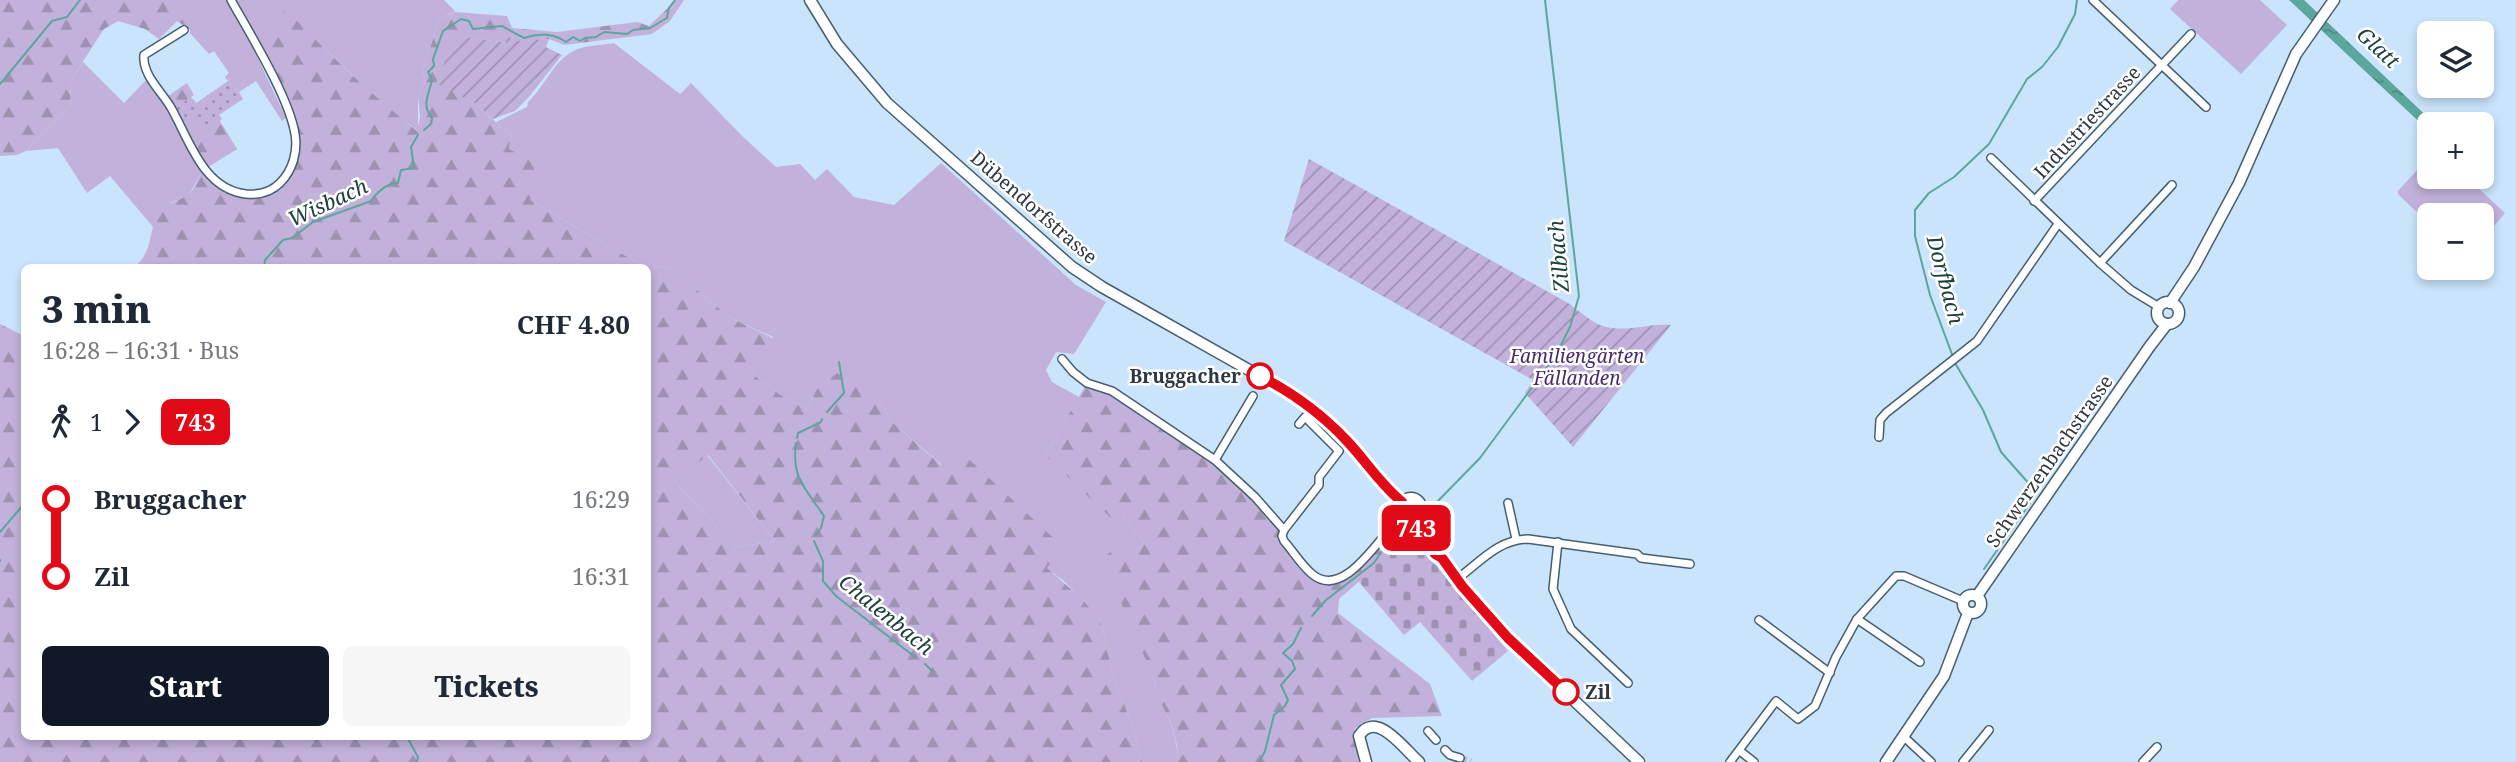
<!DOCTYPE html>
<html lang="en">
<head>
<meta charset="utf-8">
<style>
	:root { --surface:#fff; --page:#f6f6f7; --text:#1f2937; --muted:#747a83; --accent:#111827 }
	body { margin:0; font-family:"Noto Serif",serif; background:var(--page); color:var(--text); height:100vh; display:flex; flex-direction:column; font-size:26px; white-space:nowrap }
	* { box-sizing:border-box; margin:0 }
	p { font-size:23px; color:var(--muted) }
	.icon { flex:none; width:38px; height:38px; fill:none; stroke:currentColor; stroke-width:2; stroke-linecap:round; stroke-linejoin:round }
	.map { position:relative; flex:1; overflow:hidden }
	.panel { position:absolute; left:21px; top:264px; width:630px; height:476px; display:flex; flex-direction:column; background:var(--surface); border-radius:10px; box-shadow:0 4px 10px #0003 }
	.panel>* { flex:none }
	.badge { padding:0 14px; border-radius:10px; font-size:24px; line-height:46px }
	.controls { position:absolute; left:2417px; top:21px; display:grid; gap:14px }
	.controls a { display:grid; place-items:center; width:77px; height:77px; border-radius:10px; background:var(--surface); box-shadow:0 4px 10px #0003; font-size:35px }
	.map>.badge { position:absolute; translate:-50% -50%; box-shadow:0 0 0 4px #fff }
	.legs { display:flex; align-items:center; gap:10px; height:77px; padding:0 21px; font-size:23px }
	.legs p { margin-inline-start:auto }
	.overview { display:flex; align-items:center; justify-content:space-between; height:119px; padding:0 21px }
	h1 { font-size:38px; font-weight:800; line-height:52px }
	.action { display:flex; gap:14px; margin-top:auto; padding:14px 21px }
	.action a { flex:1; height:80px; border-radius:10px; background:var(--accent); color:#fff; font-size:28px; font-weight:800; line-height:80px; text-align:center }
	.action a+a { background:var(--page); color:var(--text) }
	ul { padding:0 21px; list-style:none }
	li { display:flex; align-items:center; gap:24px; height:77px; font-size:26px }
	li i { display:grid; place-items:center; width:10px; height:100%; margin:0 9px; background:currentColor }
	li i::after { content:''; width:18px; height:18px; margin:-9px; border:5px solid; border-radius:50%; background:var(--surface) }
	li p { margin-inline-start:auto }
	li:first-child i { background:linear-gradient(#0000 50%,currentColor 0) }
	li:last-child i { background:linear-gradient(currentColor 50%,#0000 0) }
	.map>svg:first-child { display:block }
</style>
</head>
<body>
<div class="map">
<svg width="2516" height="762" viewBox="0 0 2516 762">
	<defs>
		<pattern id="forest-firs" width="22" height="20" patternUnits="userSpaceOnUse" patternTransform="scale(1.75)"><rect width="22" height="20" fill="#c2b1da"/><path d="M5 1l3.5 6h-7zM16 11l3.5 6h-7z" fill="#9e91b2"/></pattern>
		<pattern id="cemetery-stones" width="16" height="16" patternUnits="userSpaceOnUse" patternTransform="scale(1.75)"><rect width="16" height="16" fill="#c2b1da"/><path d="M2 7V4a2 2 0 0 1 4 0v3zM10 15v-3a2 2 0 0 1 4 0v3z" fill="#9e91b2"/></pattern>
		<pattern id="park-dots" width="8" height="8" patternUnits="userSpaceOnUse" patternTransform="scale(1.75)"><rect width="8" height="8" fill="#c2b1da"/><path d="M2 2h.1M6 6h.1" fill="none" stroke="#9e91b2" stroke-width="1.8" stroke-linecap="round"/></pattern>
		<pattern id="garden-furrows" width="10" height="10" patternUnits="userSpaceOnUse" patternTransform="scale(1.75)"><rect width="10" height="10" fill="#c2b1da"/><path d="M-1 1l2-2M0 10L10 0M9 11l2-2" fill="none" stroke="#9e91b2"/></pattern>
		<pattern id="water-ripples" width="26" height="14" patternUnits="userSpaceOnUse" patternTransform="scale(1.75)"><rect width="26" height="14" fill="#5ba79d"/><path d="M2 4q2-2 4 0t4 0M15 11q2-2 4 0t4 0" fill="none" stroke="#4c8982"/></pattern>
	</defs>
	<rect width="100%" height="100%" fill="#c9e4fb"/>
	<!-- grass -->
	<g fill="#c2b1da">
		<path d="M191,0H227L247,35L286,118L282,121L256,81L239,92L231,80L228,81L225,77L229,73L214,51L209,54L190,33Z"/>
		<path d="M233,0H444L455,11L439,20L423,70L425,82L418,94V131L385,106L309,34L279,86Z"/>
		<path d="M2178,0H2260L2287,25L2241,74L2170,9Z"/>
		<path d="M614,43L680,94L691,83L741,135L776,167L800,164L815,180L827,169L854,197L894,205L941,163L1076,285L1106,302L1074,354L1056,352L1046,370L1052,382L1079,397L1045,455L1122,515L1145,544L1129,557C1137,596 1143,636 1152,674C1160,705 1178,730 1178,762H1142L1134,730L1112,672L1101,621L1066,583L1047,568L942,465L892,422L876,395L817,389L807,409L779,394L751,373L773,337L731,318L671,269L636,262L530,200L509,149L511,136L496,122L527,107L528,102C546,86 555,55 581,48C591,45 603,45 614,43Z"/>
		<path d="M83,62L124,103L149,77L204,169L188,196L172,202L157,217L154,228L110,176L87,193L58,148L26,151L70,107L71,80Z"/>
		<path d="M2429,157V177H2466L2505,213L2482,240V215H2429V224L2398,194V191Z"/>
		<path d="M707,455L775,541L736,547L674,481Z"/>
	</g>
	<!-- forest -->
	<g fill="url(#forest-firs)" fill-rule="evenodd">
		<path d="M0,0H191L192,31L177,21L159,39L145,29L118,21L104,29L71,80L70,107L26,151L17,155L0,156Z"/>
		<path d="M676,0H684L670,21L652,34L564,45L549,39L507,43L466,37L437,82L476,104L511,136L509,149L545,169L530,200L636,262L671,269L731,318L773,338L751,373L779,394L807,409L817,389L837,373L876,395L892,422L941,465L959,450L1062,546L1047,568L1081,598L1101,621L1112,672L1134,730L1142,762H0V324L24,336V737H648V268H133C156,251 146,228 162,210C169,202 178,201 186,196C194,192 199,177 204,169L165,98L187,83L194,95L176,107L195,104L202,99L214,117L217,116L237,149L205,169L238,193L267,192L288,173L296,146L290,116L264,41L271,20L284,11C303,24 315,40 331,55C359,82 387,107 417,131L420,117L418,94L425,82L423,70L439,20L454,12L507,16L512,28L557,32L637,22L649,26ZM708,455L775,541L736,547L674,481Z"/>
		<path d="M1087,383L1112,391L1215,460L1284,530L1282,535L1320,579L1342,578L1398,519L1408,529L1409,538L1339,599L1338,613L1430,684L1442,716L1372,718L1355,728L1359,762H1178L1177,745L1170,722L1160,700L1152,674L1102,559L1117,546L1129,557L1145,544L1122,515L1113,520L1045,455Z"/>
	</g>
	<!-- cemetery -->
	<path fill="url(#cemetery-stones)" d="M1406,530L1508,651L1472,681L1420,622L1404,635L1359,582Z"/>
	<!-- park -->
	<path fill="url(#park-dots)" d="M231,79L243,99L219,115L222,119L215,124L213,121L202,127L195,115L183,122L176,107L191,97L199,106L204,103L214,118L202,99Z"/>
	<!-- garden -->
	<g fill="url(#garden-furrows)">
		<path d="M466,37L507,43L511,37L519,41L549,39L546,47L562,55L528,98L515,111L493,119L476,104L436,83L445,61Z"/>
		<path d="M1309,159L1568,303C1578,310 1589,320 1600,325C1623,334 1648,323 1671,325L1573,447L1525,393L1533,380L1284,241Z"/>
	</g>
	<!-- water -->
	<path fill="url(#water-ripples)" d="M2289,0H2304L2435,124H2429V131Z"/>
	<g fill="none" stroke-linecap="round" stroke-linejoin="round">
		<!-- stream -->
		<g stroke="#5ba79d" stroke-width="2">
			<path d="M0,84L52,21L67,17L80,0"/>
			<path d="M424,130L431,124L432,118C421,105 429,94 432,80L428,72L434,66L433,59L443,31L461,19L469,21L473,29L502,26L524,38C538,33 554,33 566,42L573,37L580,41L585,38L596,37L604,32L627,34L633,30L650,28L667,18L669,8L675,0"/>
			<path d="M264,268L265,260L283,240L292,238L313,222L371,201C377,192 387,183 398,183L401,170L414,168L411,147L418,135"/>
			<path d="M1953,357L1930,295L1915,236V210L1929,193L1954,177L1989,144L2027,79L2042,67L2058,47L2075,14L2077,0"/>
			<path d="M1955,363L1983,410L2001,452L2031,486L2035,496L1984,569"/>
			<path d="M827,412L844,393L839,362"/>
			<path d="M797,438L798,433L821,422L822,419"/>
			<path d="M796,443C791,478 806,489 824,516L821,528L816,535"/>
			<path d="M1434,505L1480,458L1556,355L1570,327L1579,296L1545,0"/>
			<path d="M1426,511L1429,509"/>
			<path d="M0,532L24,504"/>
			<path d="M814,541L823,561V581L836,596L915,657"/>
			<path d="M0,560V561"/>
			<path d="M1312,616L1326,600L1374,563L1390,539L1404,529"/>
			<path d="M925,664L932,671"/>
			<path d="M407,737L418,757L417,762"/>
			<path d="M1259,762L1265,751L1274,715L1285,706L1288,700L1281,685L1295,669L1292,661L1283,653L1293,644L1301,628"/>
		</g>
		<!-- street-tunnel -->
		<path stroke="#aac2d6" stroke-width="7" stroke-dasharray="7 3.5" stroke-linecap="butt" d="M1460,758L1471,762"/>
		<!-- street casing -->
		<g stroke="#465e71" stroke-width="10">
			<g id="street">
				<path d="M2093,0L2206,107"/>
				<path d="M184,30L144,55C142,74 160,90 170,106C189,138 202,189 246,194C258,195 271,192 280,183C293,170 298,151 295,134C289,97 250,34 231,0"/>
				<path d="M1991,158L2100,263L2131,290L2159,307"/>
				<path d="M2034,201L2191,34"/>
				<path d="M2100,263L2172,185"/>
				<path d="M1062,359L1073,372L1087,383L1112,391L1215,460L1255,497L1284,530L1282,536L1284,541C1293,551 1301,565 1312,574C1345,602 1381,533 1403,515"/>
				<path d="M1879,437L1880,420L1886,413L1977,341L2058,224"/>
				<path d="M1215,460L1253,396"/>
				<path d="M1508,503L1516,539"/>
				<path d="M1284,530L1319,485V477L1339,451L1305,417L1299,424"/>
				<path d="M1558,542L1553,589L1571,629L1628,683"/>
				<path d="M1461,576C1483,559 1499,540 1528,539L1637,554L1641,558L1690,564"/>
				<path d="M1857,619L1920,662"/>
				<path d="M1759,620L1830,673"/>
				<path d="M1428,731L1436,740"/>
				<path d="M1903,736L1931,762"/>
				<path d="M1445,750L1450,755L1460,758"/>
				<path d="M1740,751L1754,762"/>
				<path d="M1730,762L1776,701L1798,719L1815,706L1836,657L1857,619L1896,576H1904L1963,601"/>
				<path d="M1963,762L1989,730"/>
				<path d="M2143,762L2157,747"/>
			</g>
		</g>
		<!-- secondary casing -->
		<g stroke="#465e71" stroke-width="13">
			<g id="secondary">
				<path d="M810,0L837,44L887,103L1072,267L1102,287L1297,397C1315,410 1331,424 1347,441C1366,461 1381,484 1402,502"/>
				<circle cx="2168" cy="313" r="11"/>
				<path d="M2170,303L2194,267L2239,183L2296,54L2334,0"/>
				<circle cx="1411" cy="508" r="10"/>
				<path d="M1409,518L1428,546L1442,558L1462,586L1508,638L1639,762"/>
				<circle cx="1972" cy="604" r="9"/>
				<path d="M1977,596L2150,346L2167,324"/>
				<path d="M1366,762L1359,736C1376,709 1404,749 1419,762"/>
				<path d="M1886,762L1944,676L1968,613"/>
			</g>
		</g>
		<!-- street -->
		<use href="#street" stroke="#fff" stroke-width="7"/>
		<!-- secondary -->
		<use href="#secondary" stroke="#fff" stroke-width="10"/>
	</g>
	<g fill="none" stroke-linecap="round" stroke-linejoin="round">
		<!-- line-1 casing -->
		<g stroke="#fff" stroke-width="16">
			<path id="line-1" d="M1260,376C1293,393 1322,414 1347,441C1366,461 1381,485 1402,502L1400,509L1403,515L1412,521L1435,554L1442,558L1462,586L1508,638L1566,692"/>
		</g>
		<!-- line-1 -->
		<use href="#line-1" stroke="#e20a16" stroke-width="10"/>
	</g>
	<!-- markers -->
	<g fill="#fff" stroke="#e20a16" stroke-width="3.5">
		<circle cx="1260" cy="376" r="12"/>
		<circle cx="1566" cy="692" r="12"/>
	</g>
	<g text-anchor="middle" stroke-width="5" stroke-linejoin="round" paint-order="stroke">
		<!-- street labels -->
		<g font-size="19" fill="#2e3841" stroke="#fff">
			<text transform="translate(2087 122) rotate(-47)" y="7">Industriestrasse</text>
			<text transform="translate(1034 207) rotate(41)" y="7">Dübendorfstrasse</text>
			<text transform="translate(2049 461) rotate(-55)" y="7">Schwerzenbachstrasse</text>
		</g>
		<!-- park labels -->
		<g font-size="19" font-style="italic" fill="#482a69" stroke="#fff">
			<text x="1577" y="363">Familiengärten<tspan x="1577" dy="22">Fällanden</tspan></text>
		</g>
		<!-- stop labels -->
		<g font-size="19" font-weight="bold" fill="#2e3841" stroke="#fff" text-anchor="end">
			<text x="1241" y="383">Bruggacher</text>
			<text x="1585" y="699" text-anchor="start">Zil</text>
		</g>
		<!-- water labels -->
		<g font-size="21" font-style="italic" fill="#1c413c" stroke="#fff">
			<text transform="translate(2378 48) rotate(43)" y="7">Glatt</text>
			<text transform="translate(328 203) rotate(-25)" y="7">Wisbach</text>
			<text transform="translate(1559 256) rotate(-95)" y="7">Zilbach</text>
			<text transform="translate(1945 280) rotate(75)" y="7">Dorfbach</text>
			<text transform="translate(886 615) rotate(39)" y="7">Chalenbach</text>
		</g>
	</g>
</svg>
<div class="controls">
<a><svg class="icon" aria-label="layers" viewBox="0 0 24 24"><path d="M12 4l9 5-9 5-9-5zM3 14l9 5 9-5"/></svg></a>
<a>+</a>
<a>−</a>
</div>
<b class="badge" style="left:1416px;top:528px;background:#e20a16;color:#fff">743</b>
<section class="panel">
<div class="overview"><div><h1>3 min</h1><p>16:28 – 16:31 · Bus</p></div><b>CHF 4.80</b></div>
<div class="legs"><svg class="icon" aria-label="walk" viewBox="0 0 24 24"><circle cx="13" cy="4" r="2"/><path d="M13 8l-2 6 4 7M11 14l-3 7M7 12l3-4h3l4 4"/></svg>1<svg class="icon" aria-label="forward" viewBox="0 0 24 24"><path d="M9 5l7 7-7 7"/></svg><b class="badge" style="background:#e20a16;color:#fff">743</b></div>
<ul>
<li><i style="color:#e20a16"></i><b>Bruggacher</b><p>16:29</p></li>
<li><i style="color:#e20a16"></i><b>Zil</b><p>16:31</p></li>
</ul>
<div class="action"><a>Start</a><a>Tickets</a></div>
</section>
</div>
</body>
</html>
